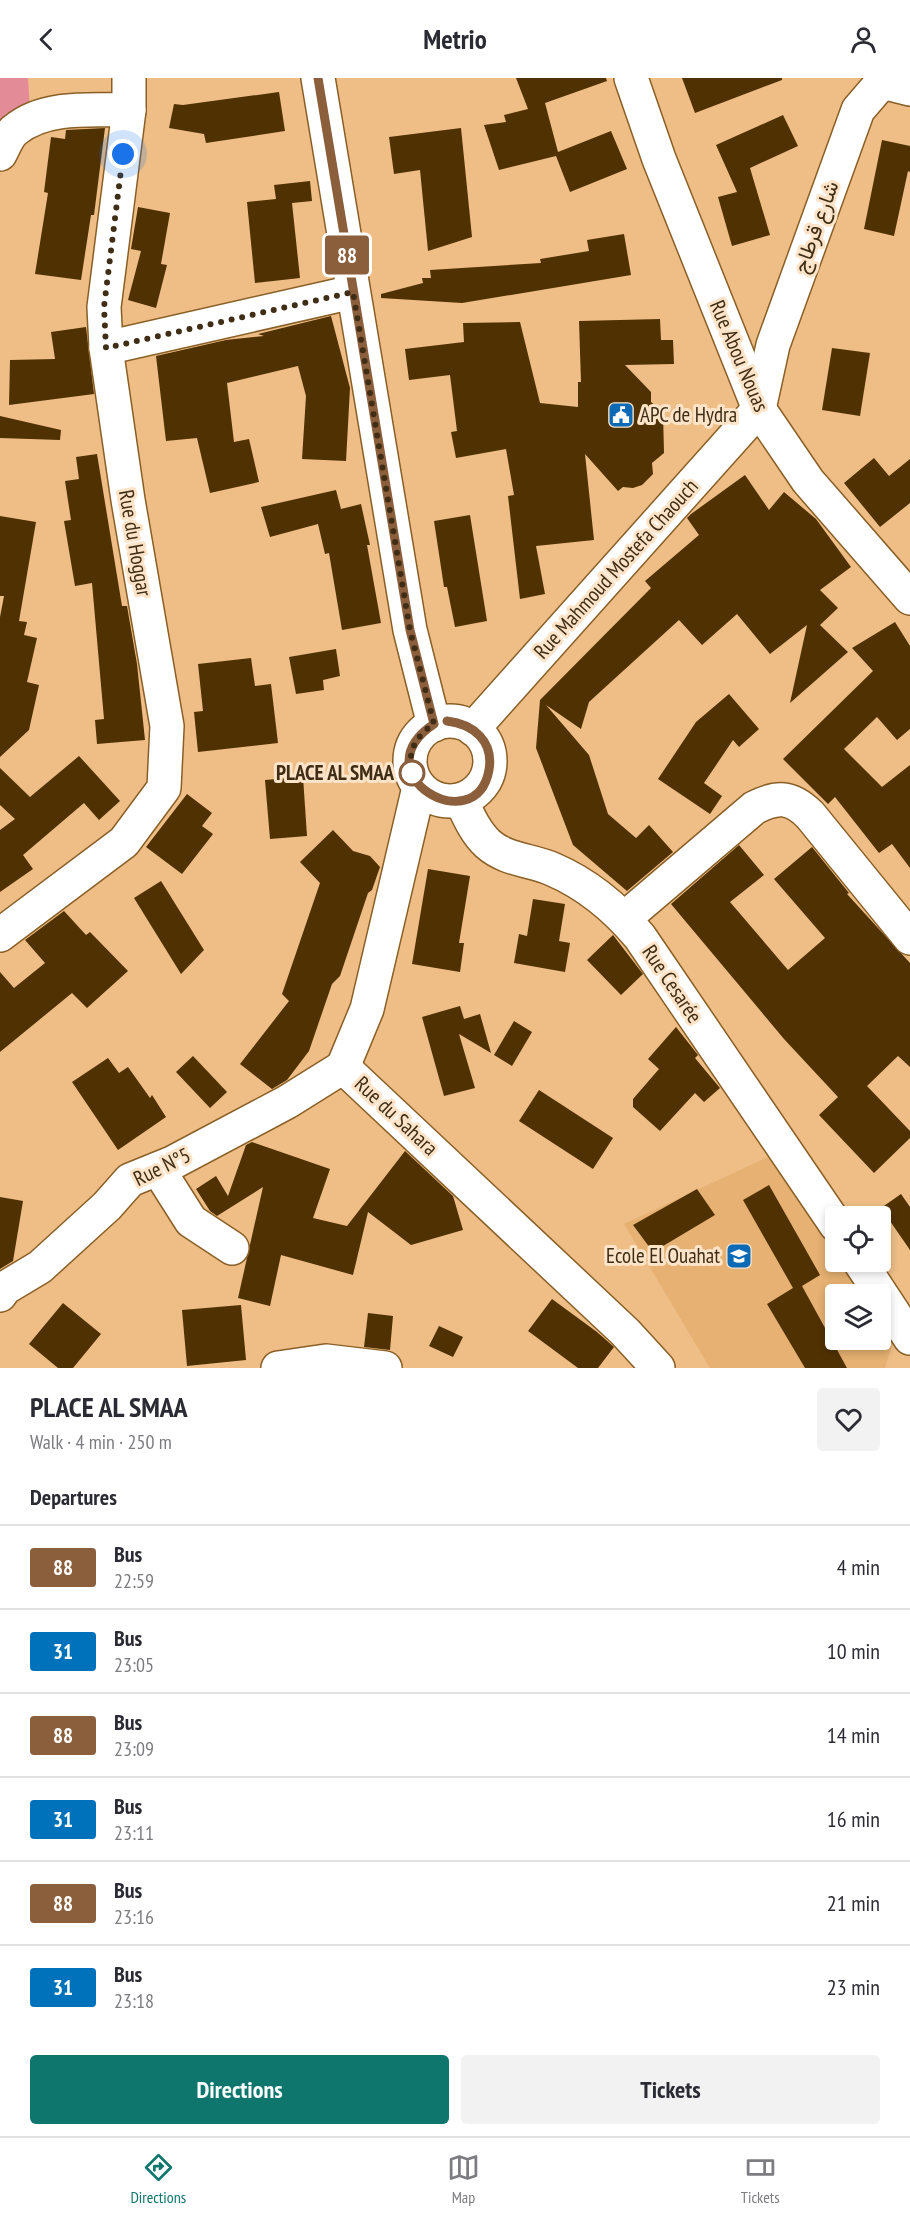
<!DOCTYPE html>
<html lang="en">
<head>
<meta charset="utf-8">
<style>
	:root { --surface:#fff; --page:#f2f2f3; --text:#2b2b33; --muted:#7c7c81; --line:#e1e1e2; --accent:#0f766e }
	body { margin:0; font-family:"PT Sans Narrow",Vazirmatn,sans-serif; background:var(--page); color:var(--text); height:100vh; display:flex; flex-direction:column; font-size:22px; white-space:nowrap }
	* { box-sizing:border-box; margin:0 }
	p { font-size:20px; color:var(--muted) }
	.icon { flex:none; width:33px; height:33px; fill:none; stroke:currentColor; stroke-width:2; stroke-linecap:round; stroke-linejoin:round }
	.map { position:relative; height:1290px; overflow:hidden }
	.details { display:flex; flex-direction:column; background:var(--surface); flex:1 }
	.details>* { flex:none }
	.badge { padding:0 12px; border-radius:4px; font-size:21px; line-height:39px }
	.fabs { position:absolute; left:825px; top:1128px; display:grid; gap:12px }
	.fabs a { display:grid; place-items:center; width:66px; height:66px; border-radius:6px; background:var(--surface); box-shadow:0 3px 9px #0003; font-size:30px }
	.you { position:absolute; width:30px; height:30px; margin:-15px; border:4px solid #fff; border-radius:50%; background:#1a73e8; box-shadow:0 0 0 9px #1a73e833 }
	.map>.badge { position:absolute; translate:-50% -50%; box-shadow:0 0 0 3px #fff }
	h2 { padding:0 30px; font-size:22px; line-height:54px }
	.round { display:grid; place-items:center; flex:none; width:63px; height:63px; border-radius:6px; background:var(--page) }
	.head { display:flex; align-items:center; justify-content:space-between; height:102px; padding:0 30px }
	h1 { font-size:28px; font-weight:600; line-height:45px }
	.action { display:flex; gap:12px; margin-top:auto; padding:12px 30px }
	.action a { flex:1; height:69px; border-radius:6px; background:var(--accent); color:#fff; font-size:24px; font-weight:600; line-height:69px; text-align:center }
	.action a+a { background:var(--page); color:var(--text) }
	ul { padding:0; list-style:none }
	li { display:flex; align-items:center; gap:18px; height:84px; padding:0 30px; border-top:2px solid var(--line) }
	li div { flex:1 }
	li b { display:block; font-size:22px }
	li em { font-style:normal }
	li .badge { min-width:66px; font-weight:700; text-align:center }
	header { display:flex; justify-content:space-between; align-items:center; height:78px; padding:0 30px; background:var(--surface); font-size:27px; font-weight:600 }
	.tabs { display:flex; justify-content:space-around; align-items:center; height:84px; border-top:2px solid var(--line); background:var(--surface); font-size:16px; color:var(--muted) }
	.tabs a { display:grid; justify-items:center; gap:3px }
	.tabs .on { color:var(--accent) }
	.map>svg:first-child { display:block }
</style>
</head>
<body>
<header><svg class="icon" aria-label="back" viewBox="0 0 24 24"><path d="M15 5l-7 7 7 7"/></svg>Metrio<svg class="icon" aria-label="person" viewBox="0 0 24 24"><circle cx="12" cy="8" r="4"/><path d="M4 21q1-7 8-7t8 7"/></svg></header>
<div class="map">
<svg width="910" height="1290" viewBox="0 0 910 1290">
	<rect width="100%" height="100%" fill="#eebe86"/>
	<!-- built -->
	<path fill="#e6b172" d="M772,1077L835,1173L836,1184H843L865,1216H836V1262H880L881,1240L894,1261L885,1290H710L624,1146Z"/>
	<!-- green -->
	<path fill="#e38c98" d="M0,0H28L30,32L0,58Z"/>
	<!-- building -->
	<g fill="#503102">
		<path d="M516,0H606L607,3L545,25L558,74L611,53L627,91L570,114L556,78L499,92L484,47L506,44L504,37L528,31Z"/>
		<path d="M682,0H782V2L695,35Z"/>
		<path d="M279,14L285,53L206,65L204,56L169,50L174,26L183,27Z"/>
		<path d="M783,37L798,68L750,90L770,157L732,168L718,119L737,114L716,67Z"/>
		<path d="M105,50L94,137H91L81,202L35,196L48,115L44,114L51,59L65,61L66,52Z"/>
		<path d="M461,50L472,159L428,173L420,92L394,96L389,59Z"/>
		<path d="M882,62L910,68V94L908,93L894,158L864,151Z"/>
		<path d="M310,103L312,123L292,125L300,200L255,205L247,124L276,121L274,107Z"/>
		<path d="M138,129L170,135L161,186L167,187L156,230L128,222L141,173L131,171Z"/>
		<path d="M624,156L631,197L462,225L381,220V216L423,205L422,200H431L430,192L541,185L540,181L589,173L587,162Z"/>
		<path d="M331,238L350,310L346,383L302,381L306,318L298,288L227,305L234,364L249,361L259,404L210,415L197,360L166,363L156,278L226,262L264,258L258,256Z"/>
		<path d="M660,241L661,262H673L674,286L625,287L651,314V324L663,334L664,375L652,385L653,396L642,407L633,410L623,409L618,413L585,376L594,462L536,468L545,516L520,521L508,418L514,417L506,371L456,380L451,354L457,353L450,297L409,302L405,271L464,264L463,245L520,244L540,325L578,329V304H581L579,243Z"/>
		<path d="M86,249L94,316L9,327L10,282L55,281L51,254Z"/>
		<path d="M832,270L870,275L860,338L822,332Z"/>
		<path d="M0,338L61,352L60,362L0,360Z"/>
		<path d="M97,376L122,528H127L137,586L145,662L97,666L95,642L104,641L92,505L75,508L64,443L71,442L65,403L79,401L76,379Z"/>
		<path d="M874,380L889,398L910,381V425L880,449L844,405Z"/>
		<path d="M745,397L769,432L784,414L816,441L851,489L820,512L838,530L820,547L848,574L790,625L807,547L770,576L737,536L702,567L679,542L589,624L581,651L546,627L589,677L608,736L636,760L649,747L673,774L627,813L573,767L536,670L540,622L651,510L645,503L699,457L687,440L691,436Z"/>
		<path d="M336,412L341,431L361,426L370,467H367L381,545L342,552L329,475L325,476L318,446L270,459L261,429Z"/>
		<path d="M470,437L487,543L455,549L447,509H444L434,443Z"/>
		<path d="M0,438L36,444L19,543L27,544L24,557L37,560L27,604L39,607L29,652L0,679V539L4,518H0Z"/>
		<path d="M895,544L910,568V651L897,662L877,639L844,671L882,709L910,687V790L892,766L879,775L835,719L828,726L783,681L873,593L852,570Z"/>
		<path d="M336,571L340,598L323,602L324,612L296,616L289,579Z"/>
		<path d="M251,580L255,608L271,606L278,665L198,674L194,634L203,633L198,586Z"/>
		<path d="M729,616L759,651L739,669L733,662L704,705L722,718L710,736L658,701L696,644Z"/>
		<path d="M79,678L120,723L99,742L84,725L23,777L33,791L0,814V752L15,741L0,727V690L30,719Z"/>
		<path d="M303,699L307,758L270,761L265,702Z"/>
		<path d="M187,716L212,735L202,748L213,756L182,796L146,769Z"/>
		<path d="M333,752L353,773L370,778L380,789L372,812L368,815L340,898L332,906L309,973L287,1002L272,1011L240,986L289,923L282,916L320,805L300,784Z"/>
		<path d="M739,767L764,797L730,824L788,892L825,860L774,801L812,769L849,815L847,816L910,885V989L898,978L867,1008L910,1053V1060L874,1095L819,1037L838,1019L784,961L671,826Z"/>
		<path d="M428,791L470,798L459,865H464L460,894L412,886Z"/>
		<path d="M161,803L204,872L181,896L134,820Z"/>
		<path d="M533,821L565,826L559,863L570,865L565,894L514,885L519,856L527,858Z"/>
		<path d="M64,833L86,857L90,854L128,893L87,930L72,915L0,974V894L14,910L45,885L25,862Z"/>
		<path d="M613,857L643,896L621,917L587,882Z"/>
		<path d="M460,928L464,941L480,936L491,975L459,956L475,1010L444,1018L422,939Z"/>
		<path d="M514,943L532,954L512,988L494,977Z"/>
		<path d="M676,949L698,977L695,980L720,1010L704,1024L695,1015L660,1053L633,1029V1021L659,991L648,981Z"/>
		<path d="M193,978L227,1014L210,1030L176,994Z"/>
		<path d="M108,980L119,995L128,989L150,1020L152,1017L166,1039L118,1072L72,1004Z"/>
		<path d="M539,1012L613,1060L593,1091L519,1043Z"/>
		<path d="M252,1064L330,1091L313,1140L347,1148L405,1073L453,1118L463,1152L411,1167L368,1134L353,1197L281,1177L270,1228L238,1220L263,1109L217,1138L210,1133L196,1111L216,1098L228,1118L246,1067Z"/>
		<path d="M769,1107L820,1197L802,1208L847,1290H805L767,1226L793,1210L743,1122Z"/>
		<path d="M697,1111L715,1137L653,1174L633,1147Z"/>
		<path d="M901,1116L910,1129V1172L881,1130Z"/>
		<path d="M0,1119L23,1123L13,1183L0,1191Z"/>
		<path d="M552,1221L597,1254L614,1269L598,1290H578L528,1253Z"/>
		<path d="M63,1225L101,1256L73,1290H58L29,1266Z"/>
		<path d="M241,1227L246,1282L187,1288L182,1232Z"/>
		<path d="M368,1235L393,1238L390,1272L364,1269Z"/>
		<path d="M439,1248L463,1259L453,1279L429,1268Z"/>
	</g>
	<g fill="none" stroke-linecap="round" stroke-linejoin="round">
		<!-- minor casing -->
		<g stroke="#8a5f26" stroke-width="36">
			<g id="minor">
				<path d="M318,0L410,552L434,647"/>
				<path d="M631,0L659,81L759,331L808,403L910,520"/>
				<path d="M882,4L910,11"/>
				<path d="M0,76C4,69 8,57 15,52C45,27 92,32 129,32"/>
				<path d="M106,270L353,214"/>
				<path d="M759,331L773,267L858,32L882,4"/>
				<circle cx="450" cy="683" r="40"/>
				<path d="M473,651L759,331"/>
				<path d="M461,722C468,737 475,754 488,766C506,782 531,782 552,791C587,806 616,830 640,859L836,1147"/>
				<path d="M625,840L754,730C777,718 791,718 810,737L910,860"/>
				<path d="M0,857L124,764L164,710L167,648L128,422L106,270L104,229L129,32V0"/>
				<path d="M343,989L625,1254L658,1290"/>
				<path d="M343,989L367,931L419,709"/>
				<path d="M158,1091L191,1143L232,1170"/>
				<path d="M860,1184L910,1260"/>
				<path d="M0,1217L5,1210L40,1189L107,1128L130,1102L172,1085L287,1024L343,989"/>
				<path d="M278,1290L326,1283L385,1290"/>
			</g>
		</g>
		<!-- minor -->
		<use href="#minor" stroke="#fff" stroke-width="33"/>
	</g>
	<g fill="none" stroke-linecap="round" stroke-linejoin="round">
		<!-- line casing -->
		<g stroke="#fff" stroke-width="14">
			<path id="line" d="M318,0L410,552L434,646C359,696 476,764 489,692C494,663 473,646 447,643"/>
		</g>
		<!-- line -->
		<use href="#line" stroke="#8b5e3c" stroke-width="9"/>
		<!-- walk -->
		<path stroke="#3f2d15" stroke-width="6" stroke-dasharray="0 10.8" d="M123,76L104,229L106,270L353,214L410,552L434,646C413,660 406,677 414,700L412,695"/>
	</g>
	<!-- icons -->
	<defs>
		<g id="civic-square" transform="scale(1.35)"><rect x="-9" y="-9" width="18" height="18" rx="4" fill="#0a6ab6" stroke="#fde4c8"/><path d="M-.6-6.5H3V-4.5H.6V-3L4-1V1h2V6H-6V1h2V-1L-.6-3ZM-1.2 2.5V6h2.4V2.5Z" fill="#fff"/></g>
		<g id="school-square" transform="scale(1.35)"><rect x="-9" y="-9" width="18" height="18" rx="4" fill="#0a6ab6" stroke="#fde4c8"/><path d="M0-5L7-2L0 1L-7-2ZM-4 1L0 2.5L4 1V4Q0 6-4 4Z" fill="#fff"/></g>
	</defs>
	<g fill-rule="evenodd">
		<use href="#civic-square" x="621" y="337"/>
		<use href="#school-square" x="739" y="1178"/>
	</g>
	<!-- markers -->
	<circle fill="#fff" stroke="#8b5e3c" stroke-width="3" cx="412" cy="695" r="12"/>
	<g text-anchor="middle" stroke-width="6" stroke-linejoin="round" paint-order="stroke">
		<!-- street labels -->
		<g font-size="21" fill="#3f2d15" stroke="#fde4c8">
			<text transform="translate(816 149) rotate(-70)" y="7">شارع قرطاج</text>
			<text transform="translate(739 278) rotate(67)" y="7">Rue Abou Nouas</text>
			<text transform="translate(135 465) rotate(80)" y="7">Rue du Hoggar</text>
			<text transform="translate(616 491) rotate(-48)" y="7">Rue Mahmoud Mostefa Chaouch</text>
			<text transform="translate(672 906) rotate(56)" y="7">Rue Cesarée</text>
			<text transform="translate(396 1038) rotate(43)" y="7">Rue du Sahara</text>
			<text transform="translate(162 1089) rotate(-26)" y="7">Rue N°5</text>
		</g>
		<!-- poi labels -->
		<g font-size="21" fill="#3f2d15" stroke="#fde4c8" text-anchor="start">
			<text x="640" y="344">APC de Hydra</text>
			<text x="720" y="1185" text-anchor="end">Ecole El Ouahat</text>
		</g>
		<!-- stop labels -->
		<g font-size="21" font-weight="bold" fill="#3f2d15" stroke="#fde4c8" text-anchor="end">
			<text x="394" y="702">PLACE AL SMAA</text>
		</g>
	</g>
</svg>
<div class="fabs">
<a><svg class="icon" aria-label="locate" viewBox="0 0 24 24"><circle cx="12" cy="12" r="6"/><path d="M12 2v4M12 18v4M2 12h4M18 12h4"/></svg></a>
<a><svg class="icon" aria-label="layers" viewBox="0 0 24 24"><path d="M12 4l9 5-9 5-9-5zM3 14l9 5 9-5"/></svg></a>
</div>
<div class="you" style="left:123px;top:76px"></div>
<b class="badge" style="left:347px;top:177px;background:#8b5e3c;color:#fff">88</b>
</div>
<section class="details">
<div class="head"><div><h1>PLACE AL SMAA</h1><p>Walk · 4 min · 250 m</p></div><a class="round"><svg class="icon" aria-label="heart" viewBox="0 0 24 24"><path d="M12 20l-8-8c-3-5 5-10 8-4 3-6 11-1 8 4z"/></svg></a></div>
<h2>Departures</h2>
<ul>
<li><span class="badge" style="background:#8b5e3c;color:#fff">88</span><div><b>Bus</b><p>22:59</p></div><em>4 min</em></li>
<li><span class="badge" style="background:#0072bc;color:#fff">31</span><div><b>Bus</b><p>23:05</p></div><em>10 min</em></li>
<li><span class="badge" style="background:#8b5e3c;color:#fff">88</span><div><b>Bus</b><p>23:09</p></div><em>14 min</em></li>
<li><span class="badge" style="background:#0072bc;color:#fff">31</span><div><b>Bus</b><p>23:11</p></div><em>16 min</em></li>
<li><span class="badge" style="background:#8b5e3c;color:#fff">88</span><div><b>Bus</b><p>23:16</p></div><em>21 min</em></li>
<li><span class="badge" style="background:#0072bc;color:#fff">31</span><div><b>Bus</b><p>23:18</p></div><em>23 min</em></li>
</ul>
<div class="action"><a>Directions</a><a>Tickets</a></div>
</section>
<nav class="tabs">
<a class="on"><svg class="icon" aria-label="directions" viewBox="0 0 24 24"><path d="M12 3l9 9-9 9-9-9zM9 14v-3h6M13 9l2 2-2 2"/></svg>Directions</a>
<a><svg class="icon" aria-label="map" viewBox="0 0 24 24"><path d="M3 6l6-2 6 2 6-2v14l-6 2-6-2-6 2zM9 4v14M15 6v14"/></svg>Map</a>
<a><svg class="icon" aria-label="tickets" viewBox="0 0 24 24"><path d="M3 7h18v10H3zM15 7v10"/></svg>Tickets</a>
</nav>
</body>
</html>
